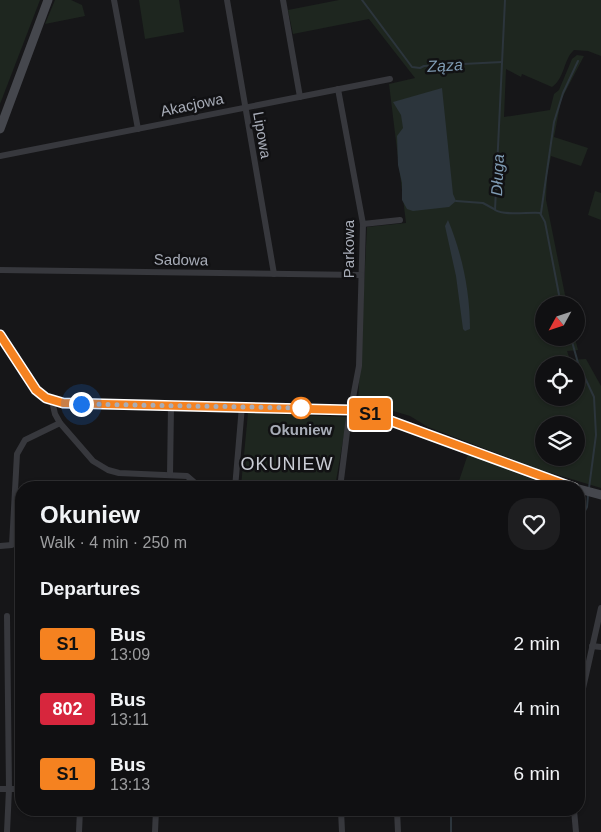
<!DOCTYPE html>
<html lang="en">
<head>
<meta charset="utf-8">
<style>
	:root { --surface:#101012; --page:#1e1e20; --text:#f1f3f6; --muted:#9c9d9f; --line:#303032 }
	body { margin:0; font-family:Arial,sans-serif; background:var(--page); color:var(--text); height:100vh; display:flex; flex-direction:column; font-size:19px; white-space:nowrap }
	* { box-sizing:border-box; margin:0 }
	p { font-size:16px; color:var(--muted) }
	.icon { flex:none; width:28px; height:28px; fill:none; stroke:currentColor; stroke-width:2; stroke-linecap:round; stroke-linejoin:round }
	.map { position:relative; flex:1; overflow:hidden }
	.side { position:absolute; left:15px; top:481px; width:570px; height:335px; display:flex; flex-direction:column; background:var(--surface); border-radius:20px; box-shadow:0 1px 4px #0004,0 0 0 1px var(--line) }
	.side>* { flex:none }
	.badge { padding:0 10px; border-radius:4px; font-size:18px; line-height:32px }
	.needle { width:32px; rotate:230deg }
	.tools { position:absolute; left:535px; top:296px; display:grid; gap:10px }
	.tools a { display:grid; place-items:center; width:50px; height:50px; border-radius:50%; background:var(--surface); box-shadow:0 1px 4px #0004,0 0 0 1px var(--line); font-size:25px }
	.you { position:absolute; width:25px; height:25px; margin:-12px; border:4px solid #fff; border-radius:50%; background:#1a73e8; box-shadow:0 0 0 8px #1a73e833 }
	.map>.badge { position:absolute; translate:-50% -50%; box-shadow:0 0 0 2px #fff }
	h2 { padding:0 25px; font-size:19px; line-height:45px }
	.round { display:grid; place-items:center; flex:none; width:52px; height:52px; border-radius:20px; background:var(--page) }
	.summary { display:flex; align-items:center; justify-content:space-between; height:85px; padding:0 25px }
	h1 { font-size:24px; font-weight:800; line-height:38px }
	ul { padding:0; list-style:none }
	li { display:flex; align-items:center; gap:15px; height:65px; padding:0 25px }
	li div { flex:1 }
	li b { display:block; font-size:19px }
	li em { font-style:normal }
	li .badge { min-width:55px; font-weight:700; text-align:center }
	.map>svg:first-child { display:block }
</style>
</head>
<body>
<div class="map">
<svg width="601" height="832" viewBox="0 0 601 832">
	<rect width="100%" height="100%" fill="#161618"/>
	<!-- green -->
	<g fill="#1e261f" fill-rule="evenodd">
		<path d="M0,0H40L0,104Z"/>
		<path d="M55,0H71L82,5L85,16L45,24Z"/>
		<path d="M139,0H179L184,32L145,39Z"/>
		<path d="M339,0H601V56L588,51L574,50C563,60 565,78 552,87L522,74L521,77L506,69L504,117L550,110L554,94L559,90L572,59L577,55L584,56L561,100L554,137L588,148L581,166L551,156L547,175L546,200L567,305H544V338H575L578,350L567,351L570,360L586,359L601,386V488L538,469L428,427L410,416L380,407L362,405L358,403L367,227L406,223L389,84L415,78L369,19L293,34L288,10ZM544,365H576V398H544ZM544,425H576V458H544Z"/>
		<path d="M595,191L601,193V220L588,215Z"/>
		<path d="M248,413L347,417L335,487L241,486Z"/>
		<path d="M468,454L479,458L552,487H457Z"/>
	</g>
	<!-- water -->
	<g fill="#2c353c">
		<path d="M442,88L453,194L456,201L449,207L413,211L407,209L402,200V183L398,165L397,136L403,128L401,115L393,102Z"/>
		<path d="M448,220C462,254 470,291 470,329L465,331L463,329L456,276L445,226Z"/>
	</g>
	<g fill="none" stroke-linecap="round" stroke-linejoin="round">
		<!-- stream -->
		<g stroke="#2c353c" stroke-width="2">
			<path d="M362,0L412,67L420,68L424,66L502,62"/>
			<path d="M505,0L495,210C505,216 528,212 540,213L545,222L561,305"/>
			<path d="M456,201L483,203L494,209"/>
			<path d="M541,213L554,122L563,93L578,61"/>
			<path d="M571,338L578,363L594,397L596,435L589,488"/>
			<path d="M579,522L587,507L588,495"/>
			<path d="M451,810V832"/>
		</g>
		<!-- street -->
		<g stroke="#37383d" stroke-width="6">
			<path d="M114,0L138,129"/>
			<path d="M227,0L274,274"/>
			<path d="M283,0L300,97"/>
			<path d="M338,89L363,224L359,366L348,424L340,488"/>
			<path d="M0,156L390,79"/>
			<path d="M363,224L400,220"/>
			<path d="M0,270L361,275"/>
			<path d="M52,401L55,414L60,423L93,461L108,470L119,473L187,476L194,482L196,488"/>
			<path d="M170,475L171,406"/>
			<path d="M235,488L242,406"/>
			<path d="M0,546L12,545L17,454L25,440L60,423"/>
			<path d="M592,646L601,647"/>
			<path d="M579,706L601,608"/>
			<path d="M0,789H21"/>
			<path d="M341,810L342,832"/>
			<path d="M397,810L398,832"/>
			<path d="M574,810L576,832"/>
			<path d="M7,832L9,789L7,616"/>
			<path d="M79,832L80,810"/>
			<path d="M155,832L156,810"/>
		</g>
		<!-- secondary -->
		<g stroke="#45474d" stroke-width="9">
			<path d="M0,129L48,0"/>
			<path d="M0,335L36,390L46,398L63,403L351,410L380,417L574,488"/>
			<path d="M579,489L601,495"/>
		</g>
	</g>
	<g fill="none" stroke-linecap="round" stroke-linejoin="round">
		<!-- line casing -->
		<g stroke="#fff" stroke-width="11">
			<path id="line" d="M0,335L36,390L46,398L63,403L351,410L380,417L574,488"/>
		</g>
		<!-- line -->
		<use href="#line" stroke="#f58220" stroke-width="8"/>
		<!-- walk -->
		<path stroke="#a8adb8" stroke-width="5" stroke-dasharray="0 9" d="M81,404L301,408"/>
	</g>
	<!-- markers -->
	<circle fill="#fff" stroke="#f58220" stroke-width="2.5" cx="301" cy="408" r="10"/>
	<g text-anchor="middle" stroke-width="5" stroke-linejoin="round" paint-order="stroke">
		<!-- street labels -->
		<g font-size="15" fill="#a8adb8" stroke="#111113">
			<text transform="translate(192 105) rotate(-12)" y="5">Akacjowa</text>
			<text transform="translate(262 135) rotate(80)" y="5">Lipowa</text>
			<text transform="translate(349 249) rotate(-90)" y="5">Parkowa</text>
			<text transform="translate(181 260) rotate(1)" y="5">Sadowa</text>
		</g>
		<!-- stop labels -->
		<g font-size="15" font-weight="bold" fill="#a8adb8" stroke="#111113">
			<text x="301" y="435">Okuniew</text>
		</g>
		<!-- water labels -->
		<g font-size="16" font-style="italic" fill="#7f9bb3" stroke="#111113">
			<text transform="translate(445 65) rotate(-3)" y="6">Ząza</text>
			<text transform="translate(497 175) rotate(-87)" y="6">Długa</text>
		</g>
		<!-- quarter labels -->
		<g font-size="18" letter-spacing="1" fill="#c9ccd4" stroke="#111113">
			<text x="287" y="470">OKUNIEW</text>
		</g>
	</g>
</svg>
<div class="tools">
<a><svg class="needle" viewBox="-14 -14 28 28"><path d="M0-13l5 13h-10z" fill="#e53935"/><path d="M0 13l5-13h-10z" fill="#9c9d9f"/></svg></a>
<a><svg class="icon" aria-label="locate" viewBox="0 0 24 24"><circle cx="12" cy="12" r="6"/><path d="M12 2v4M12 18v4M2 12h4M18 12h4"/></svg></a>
<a><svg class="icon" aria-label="layers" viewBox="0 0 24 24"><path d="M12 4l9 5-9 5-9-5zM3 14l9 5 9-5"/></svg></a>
</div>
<div class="you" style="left:81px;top:404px"></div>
<b class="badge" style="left:370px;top:414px;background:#f58220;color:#111">S1</b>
<section class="side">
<div class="summary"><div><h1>Okuniew</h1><p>Walk · 4 min · 250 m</p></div><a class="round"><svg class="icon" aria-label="heart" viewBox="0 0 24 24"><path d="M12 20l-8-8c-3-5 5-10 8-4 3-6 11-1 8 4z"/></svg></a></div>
<h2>Departures</h2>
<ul>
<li><span class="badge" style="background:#f58220;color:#111">S1</span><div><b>Bus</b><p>13:09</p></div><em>2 min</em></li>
<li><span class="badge" style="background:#d7263d;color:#fff">802</span><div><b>Bus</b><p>13:11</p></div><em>4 min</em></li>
<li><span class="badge" style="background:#f58220;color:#111">S1</span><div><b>Bus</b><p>13:13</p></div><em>6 min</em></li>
</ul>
</section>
</div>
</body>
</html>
